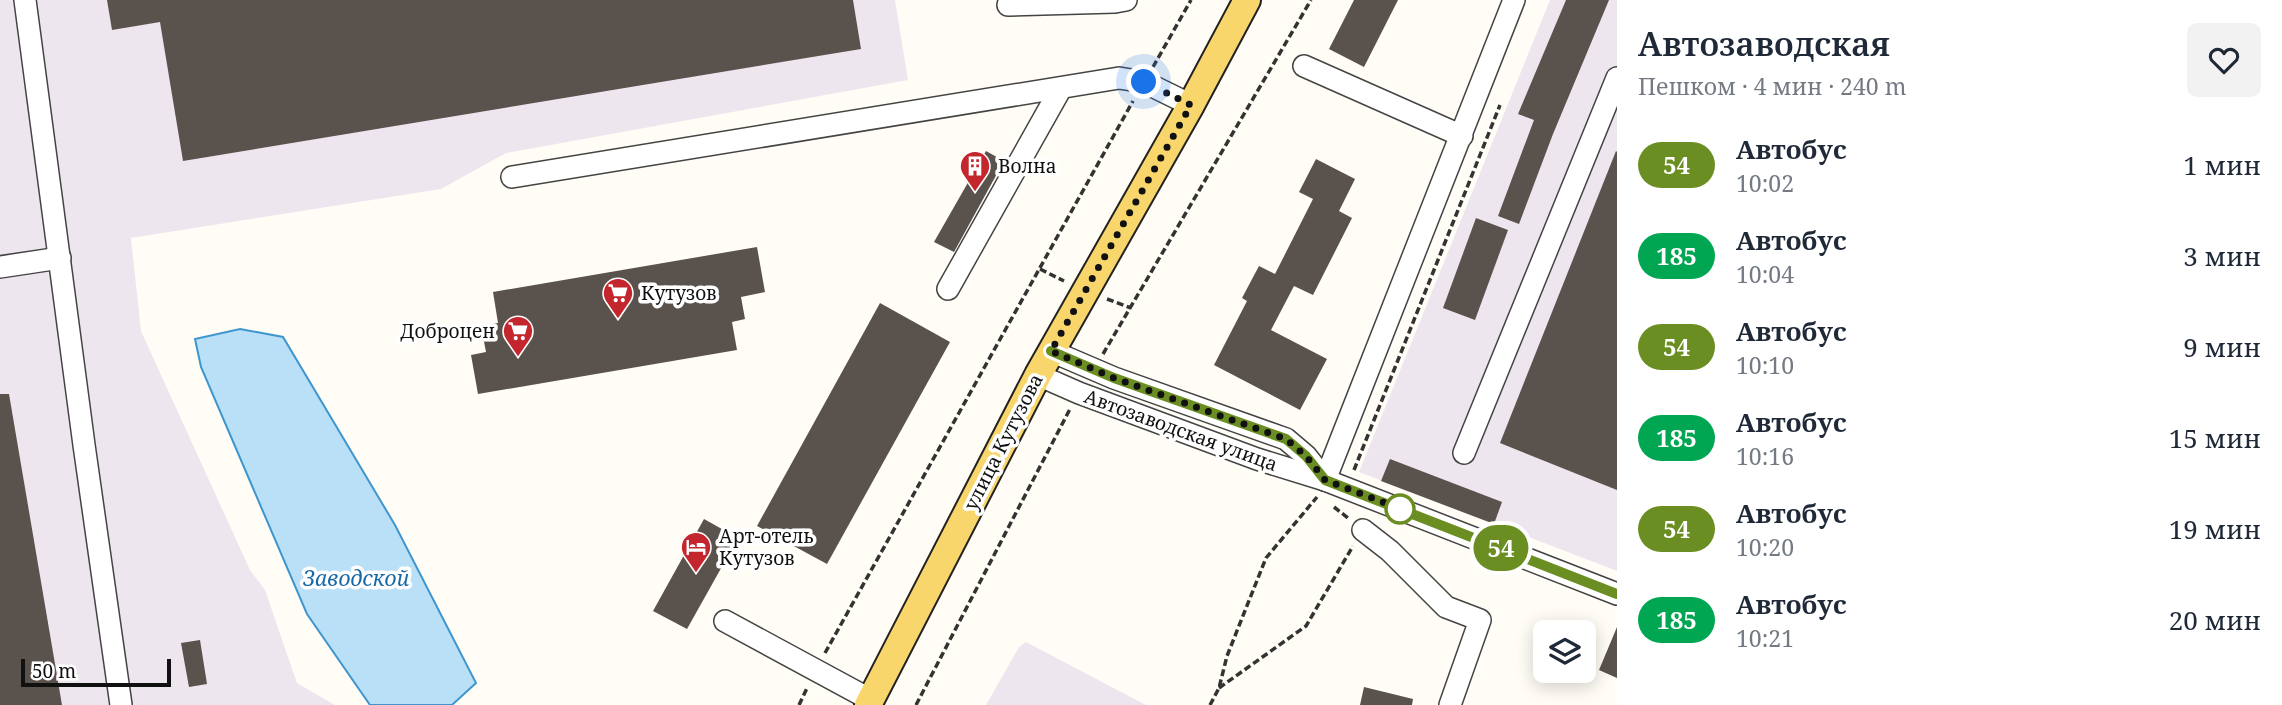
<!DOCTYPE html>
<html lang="ru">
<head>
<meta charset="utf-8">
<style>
	:root { --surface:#fff; --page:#f2f2f3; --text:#1f2937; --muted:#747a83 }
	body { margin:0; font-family:"Noto Serif",serif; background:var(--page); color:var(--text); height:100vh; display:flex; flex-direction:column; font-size:26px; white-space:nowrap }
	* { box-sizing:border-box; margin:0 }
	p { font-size:23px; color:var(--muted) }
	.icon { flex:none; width:38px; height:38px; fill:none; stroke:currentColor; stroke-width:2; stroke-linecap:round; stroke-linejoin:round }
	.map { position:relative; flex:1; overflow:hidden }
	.side { display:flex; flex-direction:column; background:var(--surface); width:665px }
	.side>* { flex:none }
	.badge { padding:0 14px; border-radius:23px; font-size:24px; line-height:46px }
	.buttons { position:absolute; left:1533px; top:620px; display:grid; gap:14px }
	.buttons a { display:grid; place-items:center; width:63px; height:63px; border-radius:10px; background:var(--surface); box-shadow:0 4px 18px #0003; font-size:35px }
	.scale { position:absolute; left:21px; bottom:18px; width:150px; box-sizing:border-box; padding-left:7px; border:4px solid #111; border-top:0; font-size:19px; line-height:24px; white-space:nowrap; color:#111; -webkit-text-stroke:5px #fff; paint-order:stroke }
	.you { position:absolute; width:35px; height:35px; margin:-18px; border:5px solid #fff; border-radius:50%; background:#1a73e8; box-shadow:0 0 0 10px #1a73e833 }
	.map>.badge { position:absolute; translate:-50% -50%; box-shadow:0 0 0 4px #fff }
	.round { display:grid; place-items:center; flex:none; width:74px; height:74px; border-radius:10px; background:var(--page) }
	.summary { display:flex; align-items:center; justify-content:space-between; height:119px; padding:0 21px }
	h1 { font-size:33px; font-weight:600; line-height:52px }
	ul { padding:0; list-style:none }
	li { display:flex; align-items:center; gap:21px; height:91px; padding:0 21px }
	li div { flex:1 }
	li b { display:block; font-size:26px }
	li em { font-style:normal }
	li .badge { min-width:77px; font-weight:700; text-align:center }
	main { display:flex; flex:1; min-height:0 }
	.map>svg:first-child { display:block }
</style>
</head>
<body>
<main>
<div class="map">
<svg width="1617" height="705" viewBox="0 0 1617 705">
	<rect width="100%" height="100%" fill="#fffdf5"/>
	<!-- industrial -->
	<g fill="#eee6ef">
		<path d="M0,0H895L908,80L506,153L441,189L131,238L141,331L250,570L265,590L297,683L335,705H0Z"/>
		<path d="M1550,0H1617V571L1359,472Z"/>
		<path d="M1026,642L1146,705H986L1019,647Z"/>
	</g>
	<!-- water -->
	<path fill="#b9e0f7" stroke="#3f96cf" stroke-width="2" d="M240,329L283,337L395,525L476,683L452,705H370L307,614L201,367L195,339Z"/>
	<!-- building -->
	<g fill="#5a524d">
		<path d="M107,0H853L861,49L183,161L160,22L112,30Z"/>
		<path d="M1354,0H1398L1364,67L1329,49Z"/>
		<path d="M1566,0H1609L1553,134L1519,224L1498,216L1534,120L1518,114Z"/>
		<path d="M986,151L1004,161L954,252L934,242Z"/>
		<path d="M1616,151L1617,152V490L1500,443Z"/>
		<path d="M1316,159L1355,179L1339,211L1352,218L1313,295L1294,286L1271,330L1327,359L1300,410L1214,365L1247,301L1242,298L1259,266L1275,274L1313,199L1299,192Z"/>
		<path d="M1476,218L1508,230L1475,320L1443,308Z"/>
		<path d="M757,247L765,292L741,297L745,319L732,322L737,350L478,394L471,355L486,352L481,326L498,323L493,292Z"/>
		<path d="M880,303L950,342L827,564L757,526Z"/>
		<path d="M0,394H9L62,705H0Z"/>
		<path d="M1390,459L1502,502L1494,524L1381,481Z"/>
		<path d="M704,519L738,538L687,629L653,611Z"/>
		<path d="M1617,627V678L1599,670Z"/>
		<path d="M200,640L207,684L189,687L181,643Z"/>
		<path d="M1364,687L1413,699L1412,705H1360Z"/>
	</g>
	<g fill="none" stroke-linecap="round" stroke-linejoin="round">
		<!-- minor casing -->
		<g stroke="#444" stroke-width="24">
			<g id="minor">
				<path d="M25,0L84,445L121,705"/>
				<path d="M1008,5L1115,2L1126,0"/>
				<path d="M1304,66L1462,136"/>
				<path d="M512,177L1119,78L1144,82L1191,105"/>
				<path d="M0,267L60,258"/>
				<path d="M948,289L1061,88"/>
				<path d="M1051,351L1114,378L1286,439L1306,456L1325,480"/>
				<path d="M1038,375L1079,393L1257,459L1325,480L1617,594"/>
				<path d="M1464,453L1617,78"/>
				<path d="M1325,480L1514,0"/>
				<path d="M1363,530L1390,551L1446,607L1480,620L1450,705"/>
				<path d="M725,621L871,700"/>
			</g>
		</g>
		<!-- major casing -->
		<g stroke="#222" stroke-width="30">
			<path id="major" d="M868,705L1038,375L1191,105L1247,0"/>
		</g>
		<!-- path -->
		<g stroke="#333" stroke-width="3.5" stroke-dasharray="7 3.5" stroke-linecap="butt">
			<path d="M1153,67L1191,0"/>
			<path d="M1040,269L1064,281"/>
			<path d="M1107,299L1131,308"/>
			<path d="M1103,354L1311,0"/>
			<path d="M1354,470L1500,105"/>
			<path d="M1334,507L1348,518"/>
			<path d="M825,653L1133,101"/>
			<path d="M1219,688L1306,626L1353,546"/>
			<path d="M799,705L807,688"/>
			<path d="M916,705L1070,409"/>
			<path d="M1210,705L1219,688L1227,656L1266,558L1317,497"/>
		</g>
		<!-- minor -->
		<use href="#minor" stroke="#fff" stroke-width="21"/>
		<!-- major -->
		<use href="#major" stroke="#f9d66b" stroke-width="26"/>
	</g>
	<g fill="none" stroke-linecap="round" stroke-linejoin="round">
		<!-- line casing -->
		<g stroke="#fff" stroke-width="16">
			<path id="line" d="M1051,351L1114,378L1286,439L1306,456L1325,480L1617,594"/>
		</g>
		<!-- line -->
		<use href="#line" stroke="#6b8e23" stroke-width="10"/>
		<!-- walk -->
		<path stroke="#111" stroke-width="7" stroke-dasharray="0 12.6" d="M1144,82L1191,105L1051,351L1114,378L1286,439L1306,456L1325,480L1404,510L1400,509"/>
	</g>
	<!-- icons -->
	<defs>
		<g id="building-pin" transform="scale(1.575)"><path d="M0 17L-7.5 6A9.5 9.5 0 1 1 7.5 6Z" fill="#c4262e" stroke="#fff"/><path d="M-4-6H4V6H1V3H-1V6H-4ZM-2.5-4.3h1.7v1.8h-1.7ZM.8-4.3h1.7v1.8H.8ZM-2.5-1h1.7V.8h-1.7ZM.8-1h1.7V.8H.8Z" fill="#fff"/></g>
		<g id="supermarket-pin" transform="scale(1.575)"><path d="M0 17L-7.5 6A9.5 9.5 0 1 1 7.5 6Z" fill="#c4262e" stroke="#fff"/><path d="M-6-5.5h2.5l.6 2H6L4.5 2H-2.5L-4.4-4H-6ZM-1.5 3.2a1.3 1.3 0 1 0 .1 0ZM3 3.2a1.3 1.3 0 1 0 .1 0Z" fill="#fff"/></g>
		<g id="hotel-pin" transform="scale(1.575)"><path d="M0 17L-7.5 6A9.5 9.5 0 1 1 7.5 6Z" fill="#c4262e" stroke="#fff"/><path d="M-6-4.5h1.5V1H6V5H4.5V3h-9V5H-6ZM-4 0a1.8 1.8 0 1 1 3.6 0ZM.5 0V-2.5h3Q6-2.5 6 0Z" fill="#fff"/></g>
	</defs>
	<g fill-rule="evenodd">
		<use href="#building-pin" x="975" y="166"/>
		<use href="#supermarket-pin" x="618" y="293"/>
		<use href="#supermarket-pin" x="518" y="331"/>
		<use href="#hotel-pin" x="696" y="547"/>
	</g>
	<!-- markers -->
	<circle fill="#fff" stroke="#6b8e23" stroke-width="3.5" cx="1400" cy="509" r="14"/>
	<g text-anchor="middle" stroke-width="7" stroke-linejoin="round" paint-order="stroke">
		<!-- poi labels -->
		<g font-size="19" fill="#111" stroke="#fff" text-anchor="start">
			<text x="998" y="173">Волна</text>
			<text x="641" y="300">Кутузов</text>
			<text x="495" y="338" text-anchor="end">Доброцен</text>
			<text x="719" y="543">Арт-отель<tspan x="719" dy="22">Кутузов</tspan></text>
		</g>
		<!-- street labels -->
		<g font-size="19" fill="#111" stroke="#fff">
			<text transform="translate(1181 430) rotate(20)" y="7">Автозаводская улица</text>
			<text transform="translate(1003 442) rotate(-63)" y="7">улица Кутузова</text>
		</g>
		<!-- water labels -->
		<g font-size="21" font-style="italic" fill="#1768a6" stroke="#fff">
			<text x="356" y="586">Заводской</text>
		</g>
	</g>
</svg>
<div class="buttons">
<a><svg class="icon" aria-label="layers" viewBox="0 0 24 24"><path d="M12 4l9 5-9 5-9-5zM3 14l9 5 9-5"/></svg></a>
</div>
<div class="scale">50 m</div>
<div class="you" style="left:1144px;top:82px"></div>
<b class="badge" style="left:1501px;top:548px;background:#6b8e23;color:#fff">54</b>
</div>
<section class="side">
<div class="summary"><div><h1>Автозаводская</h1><p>Пешком · 4 мин · 240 m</p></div><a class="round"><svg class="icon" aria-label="heart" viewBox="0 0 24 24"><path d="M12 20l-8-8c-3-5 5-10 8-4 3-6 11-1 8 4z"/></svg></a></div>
<ul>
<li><span class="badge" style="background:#6b8e23;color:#fff">54</span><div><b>Автобус</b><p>10:02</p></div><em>1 мин</em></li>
<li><span class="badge" style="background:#00a651;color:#fff">185</span><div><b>Автобус</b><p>10:04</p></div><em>3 мин</em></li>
<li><span class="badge" style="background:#6b8e23;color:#fff">54</span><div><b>Автобус</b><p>10:10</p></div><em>9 мин</em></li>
<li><span class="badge" style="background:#00a651;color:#fff">185</span><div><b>Автобус</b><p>10:16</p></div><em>15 мин</em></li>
<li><span class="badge" style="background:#6b8e23;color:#fff">54</span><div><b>Автобус</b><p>10:20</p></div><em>19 мин</em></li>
<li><span class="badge" style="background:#00a651;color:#fff">185</span><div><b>Автобус</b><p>10:21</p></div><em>20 мин</em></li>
</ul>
</section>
</main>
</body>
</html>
